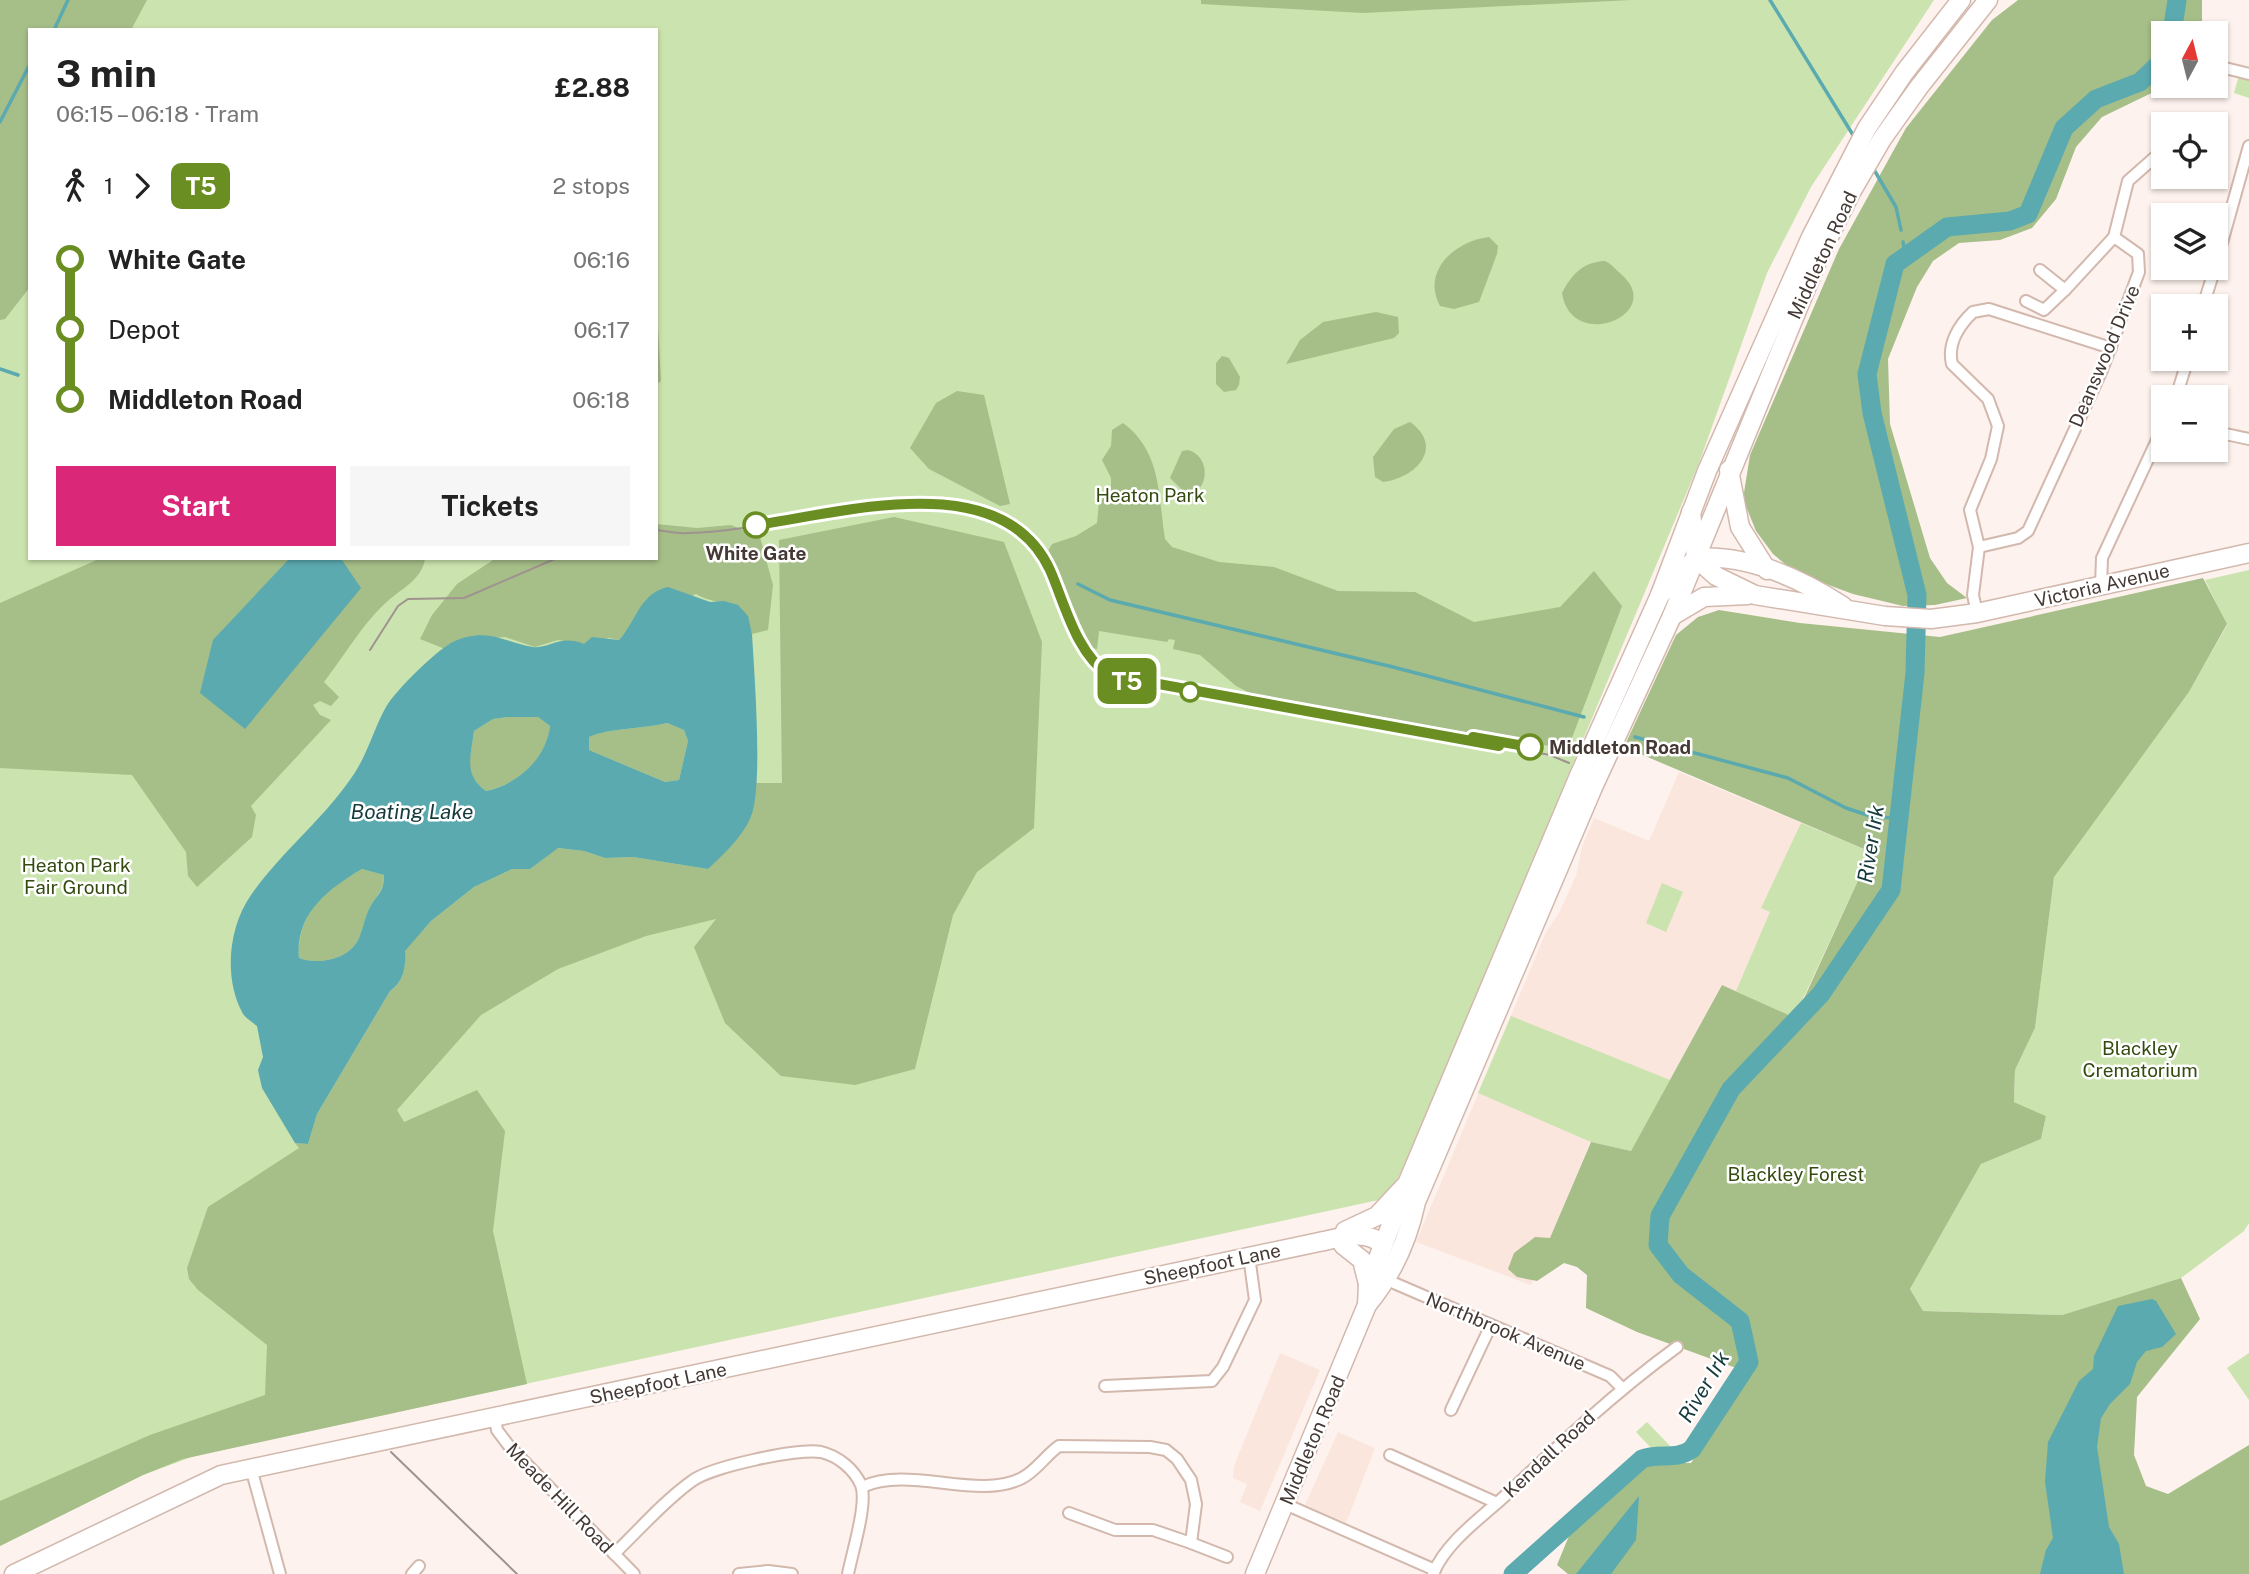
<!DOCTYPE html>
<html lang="en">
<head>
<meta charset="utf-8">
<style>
	:root { --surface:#fff; --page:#f6f6f6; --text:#222; --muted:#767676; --accent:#db2777 }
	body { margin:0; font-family:"Public Sans",sans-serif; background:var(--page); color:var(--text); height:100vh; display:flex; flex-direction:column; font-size:26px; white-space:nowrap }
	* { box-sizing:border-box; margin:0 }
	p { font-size:23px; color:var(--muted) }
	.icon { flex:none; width:38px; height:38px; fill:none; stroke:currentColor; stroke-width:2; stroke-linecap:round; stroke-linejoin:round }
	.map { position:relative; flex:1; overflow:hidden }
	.details { position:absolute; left:28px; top:28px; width:630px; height:532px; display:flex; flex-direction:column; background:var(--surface); border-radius:0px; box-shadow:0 2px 5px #0004 }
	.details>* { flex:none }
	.badge { padding:0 14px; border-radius:10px; font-size:24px; line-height:46px }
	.needle { width:46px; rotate:7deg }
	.tools { position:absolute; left:2151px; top:21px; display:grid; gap:14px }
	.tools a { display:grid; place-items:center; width:77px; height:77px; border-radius:0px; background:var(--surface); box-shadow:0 2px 5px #0004; font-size:35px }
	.map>.badge { position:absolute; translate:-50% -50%; box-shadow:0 0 0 4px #fff }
	.legs { display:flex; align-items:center; gap:10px; height:77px; padding:0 28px; font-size:23px }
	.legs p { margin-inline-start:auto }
	.headline { display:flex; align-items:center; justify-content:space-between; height:119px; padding:0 28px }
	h1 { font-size:38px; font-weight:700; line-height:52px }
	.action { display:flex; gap:14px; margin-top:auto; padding:14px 28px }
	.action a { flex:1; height:80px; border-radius:0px; background:var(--accent); color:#fff; font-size:28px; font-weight:700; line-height:80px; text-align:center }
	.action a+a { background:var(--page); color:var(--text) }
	ul { padding:0 28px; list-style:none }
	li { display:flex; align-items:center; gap:24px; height:70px; font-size:26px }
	li i { display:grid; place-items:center; width:10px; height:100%; margin:0 9px; background:currentColor }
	li i::after { content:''; width:18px; height:18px; margin:-9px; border:5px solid; border-radius:50%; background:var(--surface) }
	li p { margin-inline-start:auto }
	li:first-child i { background:linear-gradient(#0000 50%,currentColor 0) }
	li:last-child i { background:linear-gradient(currentColor 50%,#0000 0) }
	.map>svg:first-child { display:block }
</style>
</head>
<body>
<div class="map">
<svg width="2249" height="1574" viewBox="0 0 2249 1574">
	<rect width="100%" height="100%" fill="#fdf2ed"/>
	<!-- built -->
	<g fill="#fbe6dd">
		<path d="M1679,772L1871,852L1794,1018L1722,985L1631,1151L1590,1142L1531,1285L1416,1242L1546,932L1559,913L1576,876L1582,847L1594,818L1649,841Z"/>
		<path d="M1280,1353L1320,1370L1260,1511L1240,1502L1247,1484L1233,1478L1234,1466Z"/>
		<path d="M1338,1432L1375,1448L1346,1523L1305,1505Z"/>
	</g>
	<!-- green -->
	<g fill="#cbe3ae" fill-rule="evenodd">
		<path d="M0,0H1934L1811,187L1767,273L1699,463L1408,1157L1398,1178L1383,1199L197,1455L143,1475L0,1546ZM30,30H656V558H30Z"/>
		<path d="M2239,75L2249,78V98L2234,93Z"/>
		<path d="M2249,570V1223L2244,1231L2181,1278L2062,1315L1923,1311L1910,1289L1981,1164L2041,1139L2046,1116L2014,1102L2015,1070L2035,1028L2054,876L2189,692L2227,625L2205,580Z"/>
		<path d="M1801,823L1871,852L1794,1018L1736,991L1770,912L1761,908Z"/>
		<path d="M1662,883L1683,892L1666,932L1646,923Z"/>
		<path d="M1511,1016L1670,1080L1631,1151L1591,1142L1478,1093Z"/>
		<path d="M2249,1353V1400L2227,1368Z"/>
		<path d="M1647,1422L1671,1447L1653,1450L1636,1432Z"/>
	</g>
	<!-- forest -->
	<g fill="#a6be88">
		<path d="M0,0H147L131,30H30V287L5,319L0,320Z"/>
		<path d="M1201,0H1631L1363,13L1201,4Z"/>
		<path d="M2018,0H2202V33H2163V86H2166L2102,117L2076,147L2056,199L2032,228L2000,240L1959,243L1933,261L1917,287L1888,359L1890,424L1930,558L1947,583L1967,598L1935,605L1903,606L1853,594L1796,573L1773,554L1756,531L1743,499L1750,455L1839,249L1906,128L1992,20Z"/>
		<path d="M1489,237L1498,246L1497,254L1479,302L1454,309L1440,306C1421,271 1455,241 1489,237Z"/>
		<path d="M1605,261C1612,264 1616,270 1622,275C1666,315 1571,353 1562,293C1572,274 1583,262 1605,261Z"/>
		<path d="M656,290L661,381L656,385Z"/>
		<path d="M1376,312L1398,317L1399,333L1394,338L1286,364L1300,340L1323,322Z"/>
		<path d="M1222,356L1229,358L1240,377L1239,385L1236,390L1224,392L1216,384V363Z"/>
		<path d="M957,391L984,395L1010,504L1000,506L929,469L910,448L936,403Z"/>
		<path d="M1410,422C1445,447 1416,478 1383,482L1375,477L1373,457L1394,429Z"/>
		<path d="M1123,423C1162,452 1158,495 1165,539L1172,547L1219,562L1274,567L1338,591L1415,592L1474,622L1560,607L1594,571L1622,606L1570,743L1551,740L1550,746L1260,698L1236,686L1200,655L1173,649L1175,640L1169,639L1167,642L1099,631L1097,649L1091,648L1048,551L1052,544L1076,536L1097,523L1099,502L1111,490V478L1102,460L1111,446L1112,430Z"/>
		<path d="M1188,450C1208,455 1211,485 1192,494L1185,493L1170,478L1182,451Z"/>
		<path d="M894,517L1004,542L1042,642L1034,828L977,872L953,915L915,1069L855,1085L781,1076L725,1023L694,947L716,919L646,936L558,969L481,1015L397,1110L404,1122L477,1090L505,1131L493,1231L527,1384L183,1459L143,1475L0,1546V1501L150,1435L265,1395L267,1345L198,1290L189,1279L187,1268L208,1207L299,1148L295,1143L308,1144L317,1114L390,991C404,982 406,966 404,951L431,921L474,887L512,869H530L557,848L584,851L605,858L633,857L708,869L751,817L756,783H782L779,540Z"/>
		<path d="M656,524L697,528L731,525L760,537L773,585L768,630L752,634C742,593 725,610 696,594L630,626L619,640L609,638L584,644L558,640L535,647L505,637L454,642L445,649L420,639L432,615L457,584L496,558H656Z"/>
		<path d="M101,558H425C423,578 403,588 390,599C364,621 345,655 324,682L339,697L331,706L320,701L313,705L320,715L331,720L251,806L256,815L252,837L197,887L188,876L186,852L132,775L0,768V603Z"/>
		<path d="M2203,578L2227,624L2189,692L2054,877L2035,1028L2015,1070L2014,1102L2046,1116L2041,1139L1981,1164L1910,1289L1923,1311L2062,1315L2181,1278L2200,1319L2137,1397L2134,1455L2146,1486L2168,1494L2249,1445V1574H1568L1557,1565L1571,1531L1650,1462L1691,1463L1750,1373L1637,1332L1586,1308L1587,1275L1577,1267L1564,1263L1537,1281L1517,1277L1508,1269L1514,1253L1535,1237L1550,1238L1591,1142L1631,1151L1722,985L1795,1018L1871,852L1624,747L1676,635L1698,617L1719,610L1800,623L1940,637Z"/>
		<path d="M508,717H538L550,726C546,760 519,783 486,791C462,774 471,757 474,731L493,719Z"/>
		<path d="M667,723L684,730L688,741L679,780L665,782L589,750V737C609,728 643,729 667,723Z"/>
		<path d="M362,869L384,875C383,894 377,893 369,909C364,919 363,931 358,940C348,960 317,965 299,958C296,913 327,889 362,869Z"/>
	</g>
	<!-- water -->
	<g fill="#5baaaf" fill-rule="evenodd">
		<path d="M289,559L342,560L361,588L245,729L200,693L213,640Z"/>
		<path d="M668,587L710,602L724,601L738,605L748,616L752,634C754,670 764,791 750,819C741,838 724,854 708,869L633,857L605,858L584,851L558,848L530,869H512L474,887L431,921L405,951C406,966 404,982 390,991L317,1114L308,1144L295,1143L262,1088L258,1070L263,1057L257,1026C252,1022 244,1017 242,1012C224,978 228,928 251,895C281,852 325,818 354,774C368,753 374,728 386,707C396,690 437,649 455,641C489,627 503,642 533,647C550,649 560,634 584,644L592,637L619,640C637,620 640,593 668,587ZM508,717H538L550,726C546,759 518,784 486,791C463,775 471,756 474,731L493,719ZM667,723L684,730L688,741L679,780L665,782L589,750V737C609,728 643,729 667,723ZM362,869L384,875C384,894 377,893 369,909C364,919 363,930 358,940C348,960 317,965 299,958C295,914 328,889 362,869Z"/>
		<path d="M2152,1299L2156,1301L2176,1334L2162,1347L2146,1351L2137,1362L2130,1384L2110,1404L2101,1418L2097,1447L2109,1527L2119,1544L2124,1574H2040L2046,1550L2053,1538L2045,1482L2048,1442L2079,1381L2093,1369L2094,1356L2118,1306Z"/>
		<path d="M1639,1496L1636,1540L1611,1574H1576Z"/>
	</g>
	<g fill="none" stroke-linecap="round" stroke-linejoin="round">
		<!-- stream -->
		<g stroke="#5baaaf" stroke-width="3.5">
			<path d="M1770,0L1853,135"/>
			<path d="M54,30L68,0"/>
			<path d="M0,122L30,64"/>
			<path d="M1873,168L1896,207L1901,230"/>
			<path d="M1903,242L1906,256"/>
			<path d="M0,369L18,375"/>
			<path d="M1078,584L1110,600L1393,667L1584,717"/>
			<path d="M1635,737L1788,778L1846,808L1873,817L1899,818"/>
		</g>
		<!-- river -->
		<g stroke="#5baaaf" stroke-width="19">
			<path d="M2172,33L2177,0"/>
			<path d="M1513,1574L1642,1459C1659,1452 1676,1461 1692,1449L1749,1362L1740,1321L1681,1275L1658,1245L1660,1216L1731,1089L1821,994L1891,890L1915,673L1917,595L1872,413L1867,374L1895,264L1947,227L2010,221L2028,214L2064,128L2096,99L2140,82L2163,60"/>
		</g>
		<!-- minor casing -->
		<g stroke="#d2b8ad" stroke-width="14">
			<g id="minor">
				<path d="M2225,68L2249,74"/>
				<path d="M2216,264L2249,146"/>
				<path d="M2040,270L2065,290L2114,237"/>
				<path d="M2026,301L2044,310L2065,290"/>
				<path d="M2203,306L2215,268"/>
				<path d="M2176,397L2188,359"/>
				<path d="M2216,432L2249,439"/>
				<path d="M1979,547L2018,538L2028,531L2102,370L2139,272L2138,254L2114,237L2128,181L2163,150"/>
				<path d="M2101,586L2102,558L2163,427"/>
				<path d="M1977,613L1973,595L1979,547L1970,510L1991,459L1998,426L1988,399L1952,364C1947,344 1959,325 1973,312L1989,309L2111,348"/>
				<path d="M1387,1280L1610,1376L1621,1387"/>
				<path d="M1105,1386L1212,1381L1223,1367L1255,1300L1249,1256"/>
				<path d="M1451,1410L1491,1325"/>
				<path d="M495,1418L497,1430L509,1446L634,1574"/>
				<path d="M1390,1455L1497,1503"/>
				<path d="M251,1468L280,1574"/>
				<path d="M862,1487C910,1465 977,1501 1022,1478C1036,1471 1046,1455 1059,1446L1150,1447L1166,1450L1177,1459L1191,1480L1196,1504L1191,1543L1153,1530H1115L1069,1513"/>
				<path d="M1285,1504L1435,1570"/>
				<path d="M1191,1543L1227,1557"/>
				<path d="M614,1554C639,1530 664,1501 692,1481C710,1467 798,1448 821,1452C838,1456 854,1469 861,1485C868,1503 852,1553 848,1574"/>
				<path d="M412,1574L419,1566"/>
				<path d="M739,1574L768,1571L792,1574"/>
				<path d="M1433,1574C1446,1542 1481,1518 1506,1495C1561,1443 1615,1392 1677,1347"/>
			</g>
		</g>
		<!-- primary casing -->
		<g stroke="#d2b8ad" stroke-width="21">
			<g id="primary">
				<path d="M1729,470L1740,527L1767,570"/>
				<path d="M1691,512L1696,558"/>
				<path d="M1696,558L1716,576L1755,595L1885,616L1931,619L1977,613L2249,553"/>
				<path d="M1696,558C1747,554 1801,579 1843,606"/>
				<path d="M1660,595L1696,558"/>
				<path d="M1672,616L1704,597L1748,595"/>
				<path d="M1345,1231L1377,1216L1405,1186"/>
				<path d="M1343,1245L1362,1260L1368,1284"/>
				<path d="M14,1574L221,1475L1319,1242C1340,1238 1366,1228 1383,1245"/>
			</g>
		</g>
		<!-- trunk casing -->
		<g stroke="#d2b8ad" stroke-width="21">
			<g id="trunk">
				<path d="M1367,1305L1368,1284L1407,1184L1578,778L1660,595L1707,471L1811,237L1867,128L1904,73L1961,0"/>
				<path d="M1255,1574L1367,1305C1391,1276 1408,1240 1416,1202L1594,785L1672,616L1818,259L1850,194L1882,139L1919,87L1988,0"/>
			</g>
		</g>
		<!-- minor -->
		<use href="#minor" stroke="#fff" stroke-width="10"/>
		<!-- primary -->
		<use href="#primary" stroke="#fff" stroke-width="18"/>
		<!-- trunk -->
		<use href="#trunk" stroke="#fff" stroke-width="18"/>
		<!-- tram -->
		<g stroke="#9e938e" stroke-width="2">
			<path d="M656,530C667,531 677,534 688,533C781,531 868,491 963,509C983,513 1005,518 1022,531C1068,565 1060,643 1109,675L1550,755L1569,763"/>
			<path d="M370,650L398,606L408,599L464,598L557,558"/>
			<path d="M391,1452L517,1574"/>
		</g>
	</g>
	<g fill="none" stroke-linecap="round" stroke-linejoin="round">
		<!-- line-1 casing -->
		<g stroke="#fff" stroke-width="16">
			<path id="line-1" d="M756,525C843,513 1002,465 1050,570C1065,604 1076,653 1109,675L1499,746L1473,737L1530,747"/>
		</g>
		<!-- line-1 -->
		<use href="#line-1" stroke="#6b8e23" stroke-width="10"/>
	</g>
	<!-- markers -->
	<g fill="#fff" stroke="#6b8e23" stroke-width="3.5">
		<circle cx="756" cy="525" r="12"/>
		<circle cx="1190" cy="692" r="9"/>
		<circle cx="1530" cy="747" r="12"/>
	</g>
	<g text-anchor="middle" stroke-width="5" stroke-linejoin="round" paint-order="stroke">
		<!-- street labels -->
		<g font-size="19" fill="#443935" stroke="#fff">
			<text transform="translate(1822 255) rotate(-65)" y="7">Middleton Road</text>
			<text transform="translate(2104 356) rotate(-67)" y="7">Deanswood Drive</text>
			<text transform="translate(2102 585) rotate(-13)" y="7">Victoria Avenue</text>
			<text transform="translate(1212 1264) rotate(-12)" y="7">Sheepfoot Lane</text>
			<text transform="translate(1506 1331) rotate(23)" y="7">Northbrook Avenue</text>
			<text transform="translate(658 1383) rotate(-12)" y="7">Sheepfoot Lane</text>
			<text transform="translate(1312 1440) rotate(-67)" y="7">Middleton Road</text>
			<text transform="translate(1549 1454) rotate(-43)" y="7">Kendall Road</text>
			<text transform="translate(560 1498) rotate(46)" y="7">Meade Hill Road</text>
		</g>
		<!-- park labels -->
		<g font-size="19" fill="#344a0f" stroke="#fff">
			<text x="1150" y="502">Heaton Park</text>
			<text x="76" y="872">Heaton Park<tspan x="76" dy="22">Fair Ground</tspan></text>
			<text x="2140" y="1055">Blackley<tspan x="2140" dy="22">Crematorium</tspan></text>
			<text x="1796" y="1181">Blackley Forest</text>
		</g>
		<!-- stop labels -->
		<g font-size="19" font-weight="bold" fill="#443935" stroke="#fff">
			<text x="756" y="560">White Gate</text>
			<text x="1549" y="754" text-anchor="start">Middleton Road</text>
		</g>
		<!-- water labels -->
		<g font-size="21" font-style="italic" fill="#153b3d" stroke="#fff">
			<text x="412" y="819">Boating Lake</text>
			<text transform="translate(1871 844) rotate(-81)" y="7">River Irk</text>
			<text transform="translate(1704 1387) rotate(-59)" y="7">River Irk</text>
		</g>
	</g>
</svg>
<div class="tools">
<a><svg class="needle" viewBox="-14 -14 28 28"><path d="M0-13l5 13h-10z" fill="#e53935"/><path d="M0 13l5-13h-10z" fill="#767676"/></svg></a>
<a><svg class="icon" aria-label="locate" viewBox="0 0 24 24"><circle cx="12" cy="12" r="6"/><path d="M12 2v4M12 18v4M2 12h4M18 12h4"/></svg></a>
<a><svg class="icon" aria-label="layers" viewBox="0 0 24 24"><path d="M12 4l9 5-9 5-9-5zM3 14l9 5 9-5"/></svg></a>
<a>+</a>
<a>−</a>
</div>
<b class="badge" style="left:1127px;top:681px;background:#6b8e23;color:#fff">T5</b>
<section class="details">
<div class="headline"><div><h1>3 min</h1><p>06:15 – 06:18 · Tram</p></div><b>£2.88</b></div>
<div class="legs"><svg class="icon" aria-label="walk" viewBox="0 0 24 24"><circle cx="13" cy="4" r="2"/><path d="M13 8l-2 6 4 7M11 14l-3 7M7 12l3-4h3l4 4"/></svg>1<svg class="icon" aria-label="forward" viewBox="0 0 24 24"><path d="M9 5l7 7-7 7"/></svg><b class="badge" style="background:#6b8e23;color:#fff">T5</b><p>2 stops</p></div>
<ul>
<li><i style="color:#6b8e23"></i><b>White Gate</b><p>06:16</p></li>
<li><i style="color:#6b8e23"></i><span>Depot</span><p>06:17</p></li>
<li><i style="color:#6b8e23"></i><b>Middleton Road</b><p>06:18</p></li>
</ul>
<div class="action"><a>Start</a><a>Tickets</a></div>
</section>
</div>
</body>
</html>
